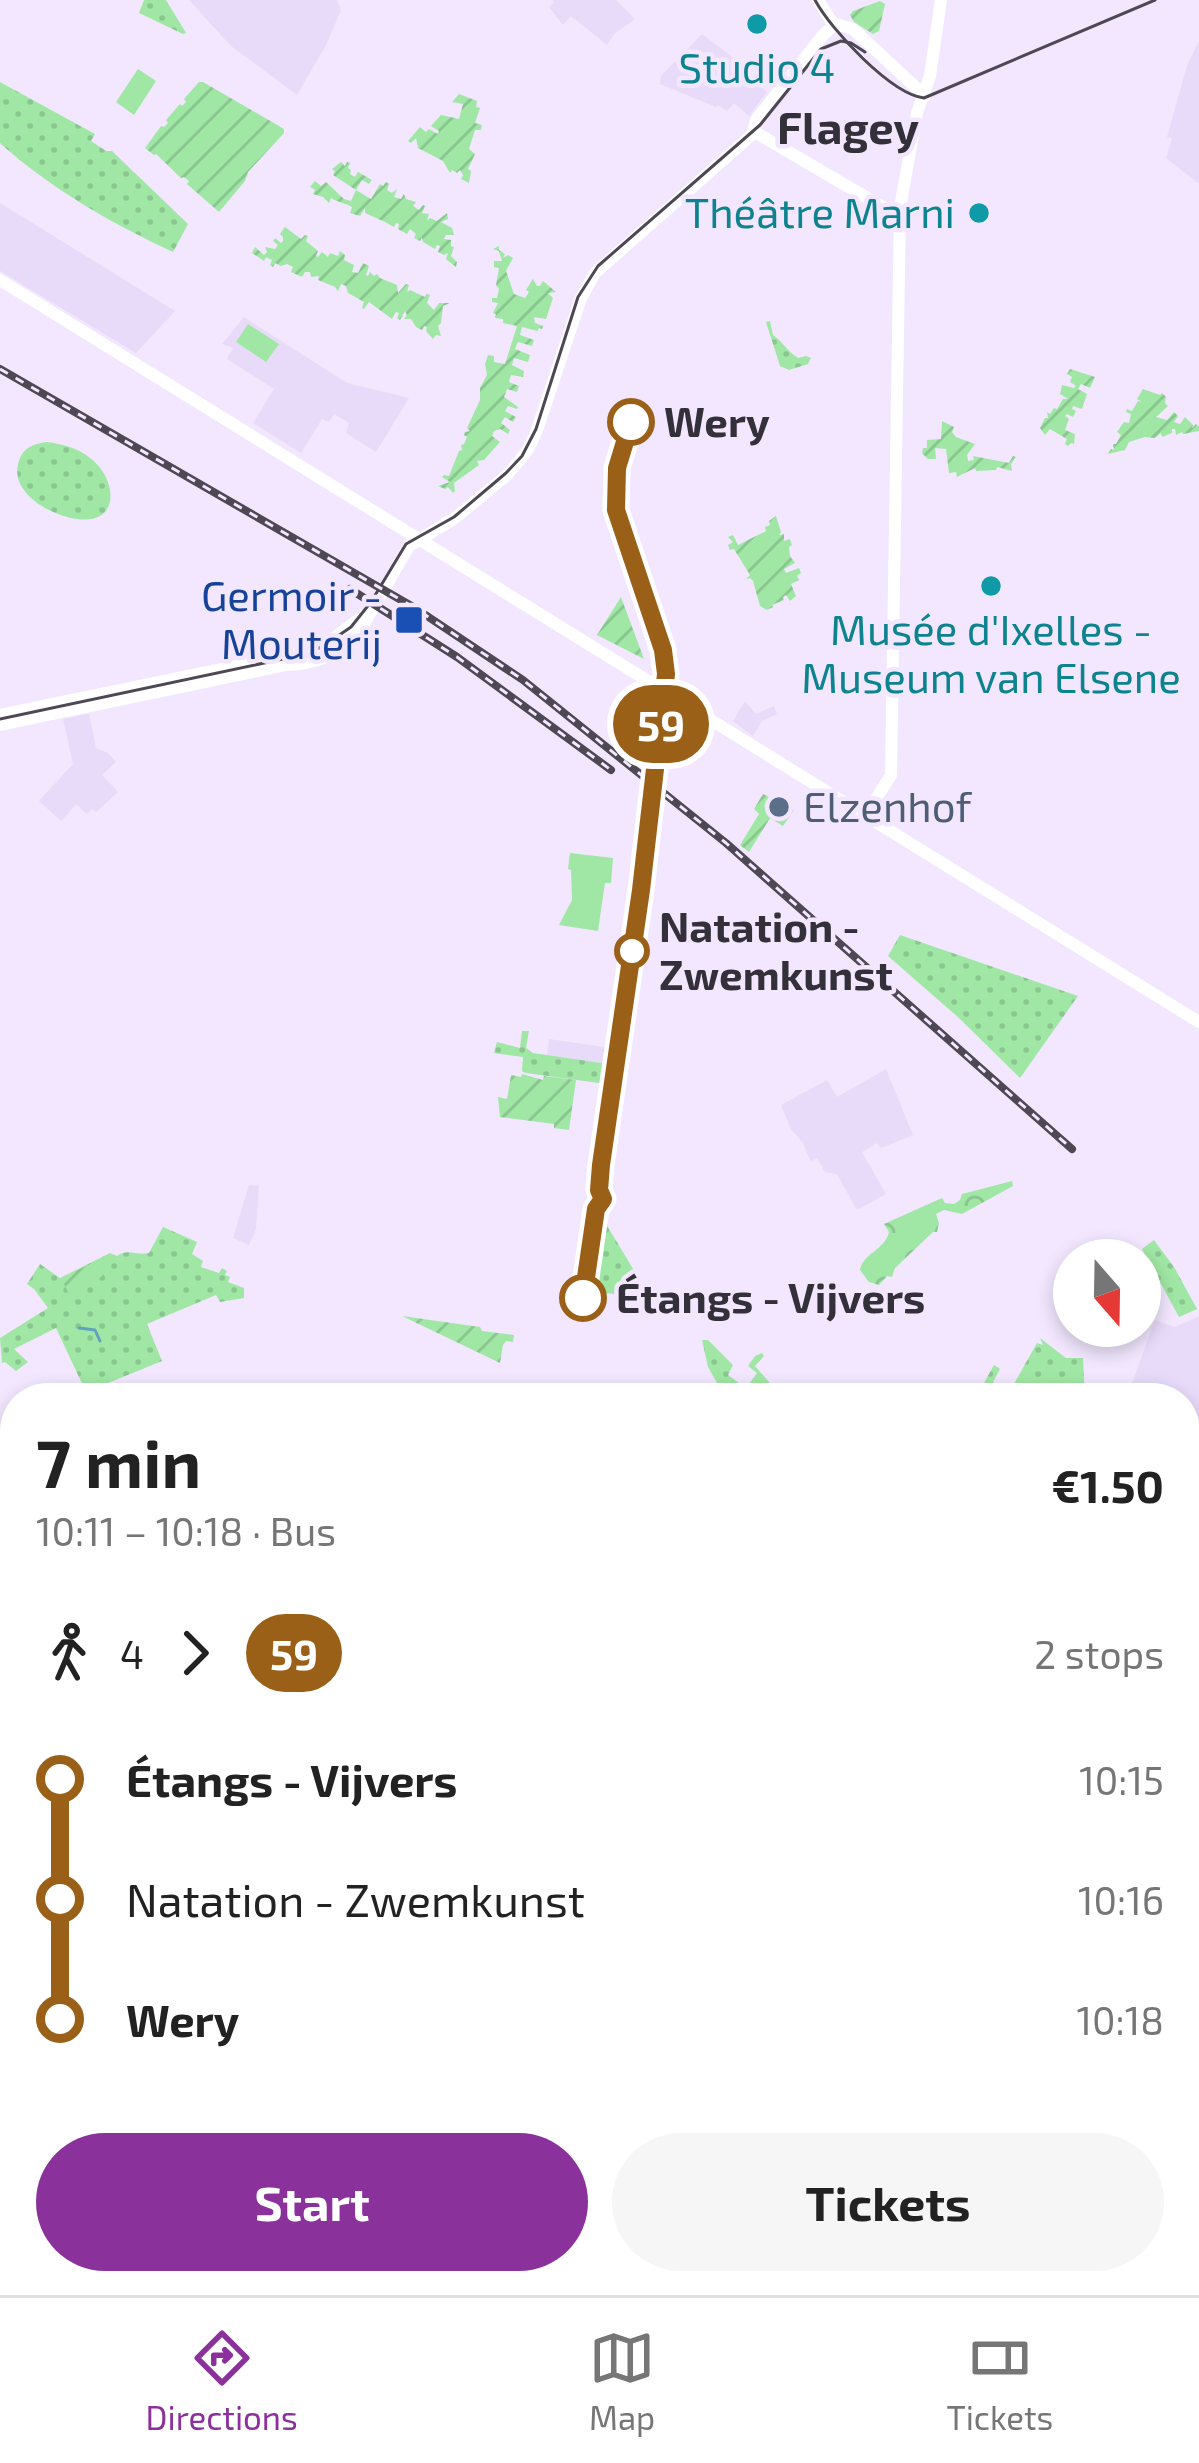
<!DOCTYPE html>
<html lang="en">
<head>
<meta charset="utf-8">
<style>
	:root { --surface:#fff; --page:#f6f6f6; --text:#222; --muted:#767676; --line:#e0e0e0; --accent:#8b319c }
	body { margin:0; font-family:"Exo 2",sans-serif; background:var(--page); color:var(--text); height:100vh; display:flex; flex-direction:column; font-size:45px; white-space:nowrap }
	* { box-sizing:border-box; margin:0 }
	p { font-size:39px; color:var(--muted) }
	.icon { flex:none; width:66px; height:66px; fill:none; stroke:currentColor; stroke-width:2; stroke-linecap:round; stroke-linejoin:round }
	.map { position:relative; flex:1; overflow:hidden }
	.side { position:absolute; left:0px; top:1383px; width:1200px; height:912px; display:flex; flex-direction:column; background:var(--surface); border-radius:48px 48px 0 0; box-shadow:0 6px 18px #0003 }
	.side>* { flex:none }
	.badge { padding:0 24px; border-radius:39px; font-size:42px; line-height:78px }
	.needle { width:78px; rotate:160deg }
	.controls { position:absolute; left:1053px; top:1239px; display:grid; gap:24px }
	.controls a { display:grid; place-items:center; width:108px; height:108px; border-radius:50%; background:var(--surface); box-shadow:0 6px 18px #0003; font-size:60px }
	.map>.badge { position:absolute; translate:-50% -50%; box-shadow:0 0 0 6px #fff }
	.legs { display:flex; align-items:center; gap:18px; height:132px; padding:0 36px; font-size:39px }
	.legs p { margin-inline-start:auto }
	.head { display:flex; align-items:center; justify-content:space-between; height:204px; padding:0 36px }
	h1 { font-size:66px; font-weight:700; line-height:90px }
	.action { display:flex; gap:24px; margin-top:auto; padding:24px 36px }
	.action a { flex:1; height:138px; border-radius:72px; background:var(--accent); color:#fff; font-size:48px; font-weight:700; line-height:138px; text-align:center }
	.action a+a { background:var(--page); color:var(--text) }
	ul { padding:0 36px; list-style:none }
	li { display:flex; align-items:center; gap:42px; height:120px; font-size:45px }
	li i { display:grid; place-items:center; width:18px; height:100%; margin:0 15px; background:currentColor }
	li i::after { content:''; width:30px; height:30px; margin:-15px; border:9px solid; border-radius:50%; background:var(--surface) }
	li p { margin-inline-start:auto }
	li:first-child i { background:linear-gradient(#0000 50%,currentColor 0) }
	li:last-child i { background:linear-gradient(currentColor 50%,#0000 0) }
	.tabs { display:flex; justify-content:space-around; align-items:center; height:168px; border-top:3px solid var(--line); background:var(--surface); font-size:33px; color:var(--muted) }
	.tabs a { display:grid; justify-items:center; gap:6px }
	.tabs .selected { color:var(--accent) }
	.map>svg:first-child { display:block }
</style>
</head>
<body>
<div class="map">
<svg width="1199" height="2295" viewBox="0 0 1199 2295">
	<defs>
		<pattern id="forest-crowns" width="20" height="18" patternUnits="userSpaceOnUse" patternTransform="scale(3)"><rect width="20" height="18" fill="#a0e7a5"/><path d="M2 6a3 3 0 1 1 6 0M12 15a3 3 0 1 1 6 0" fill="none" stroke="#8ac68f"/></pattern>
		<pattern id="park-dots" width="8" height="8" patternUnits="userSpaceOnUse" patternTransform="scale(3)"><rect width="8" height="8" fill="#a0e7a5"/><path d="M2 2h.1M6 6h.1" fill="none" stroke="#8ac68f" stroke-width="1.8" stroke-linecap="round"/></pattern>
		<pattern id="garden-furrows" width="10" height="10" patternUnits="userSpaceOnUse" patternTransform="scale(3)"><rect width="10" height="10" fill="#a0e7a5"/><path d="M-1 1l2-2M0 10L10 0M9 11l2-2" fill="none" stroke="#8ac68f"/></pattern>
	</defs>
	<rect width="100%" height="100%" fill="#f2e7ff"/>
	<!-- built -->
	<g fill="#e8daf9">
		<path d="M189,0H337L341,10L327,43L297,95L231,46Z"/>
		<path d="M553,0H616L635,19L614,34L607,45L571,16L563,25L549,7L554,2Z"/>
		<path d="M702,34L750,70L748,77L767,92L749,116L734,103L727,111L718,105L716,107L660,84L661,76Z"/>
		<path d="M1199,41V183H1198L1166,158L1172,139L1167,137L1187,66Z"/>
		<path d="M0,203L175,311L136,353L0,271Z"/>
		<path d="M244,317L347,383L409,398L376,452L346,433L349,423L334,414L329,422L322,419L301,453L253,423L274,389L227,359L233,348L222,344Z"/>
		<path d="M745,701L756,714L774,706L777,714L762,721L753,736L733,721Z"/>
		<path d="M89,714L96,748L108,753L116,762L102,775L118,792L96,812L92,809L87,814L76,804L61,821L39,801L73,764L63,719Z"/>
		<path d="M549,1039L611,1048L608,1064L547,1056Z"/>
		<path d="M886,1069L913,1135L881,1148L877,1143L862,1152L886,1194L857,1210L837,1174L825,1172L817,1158L811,1161L809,1158L803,1143L791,1129L781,1105L827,1080L837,1097Z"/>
		<path d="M249,1185L259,1186L256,1229L249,1245L233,1238Z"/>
		<path d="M1199,1316V1702H1185V1398H1093V1393L1129,1392L1155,1320L1175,1327Z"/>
		<path d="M1199,1894V1949L1185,1970V1921Z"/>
		<rect x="1185" y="2095" width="14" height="105"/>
		<path d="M1199,2215V2295H1181L1169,2280H1185V2216Z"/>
		<path d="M435,2280H555L545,2295H435Z"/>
		<path d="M582,2280L617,2282L623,2295H571Z"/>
		<path d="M634,2280H1028L1034,2295H640Z"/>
	</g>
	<!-- forest -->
	<path fill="url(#forest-crowns)" d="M1012,1181L1013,1186L962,1214L944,1210L936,1214L939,1223L937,1232H933L895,1268L892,1277L887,1276L879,1285L869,1282L860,1270C863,1253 885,1250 889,1232L884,1224L942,1198L945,1203L954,1204L960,1200L962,1194Z"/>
	<!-- park -->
	<g fill="url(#park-dots)">
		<path d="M144,0H166L186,33L183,34L139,13Z"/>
		<path d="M0,82L95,134L91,141L106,151H112L188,224L173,252C111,223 51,189 0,143Z"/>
		<path d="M770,321L773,335C783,342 787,351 798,358L806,356L811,358L808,364L789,370L780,366L766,322Z"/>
		<path d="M47,442C62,444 78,448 90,458C117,478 122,525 77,519C51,516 8,492 19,461C23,448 32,444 47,442Z"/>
		<path d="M900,935L1078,996L1020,1078L959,1018L888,956Z"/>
		<path d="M522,1031H529L526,1048L533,1053L608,1064L606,1084L526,1073L522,1071L523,1057L494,1053L497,1042L520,1048Z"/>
		<path d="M598,1221L606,1224L644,1287L631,1296L589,1291Z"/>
		<path d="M163,1227L197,1242L192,1254L203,1261L201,1267L219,1273L222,1268L227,1271L225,1275L230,1277L228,1282L244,1288V1298L220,1302L216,1295L147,1324L162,1361L86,1392L56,1328L14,1349L28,1362L16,1371L5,1362L2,1363L0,1338L48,1308L34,1289L27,1284L40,1264L60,1278L110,1253L117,1256C128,1248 136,1256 149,1253Z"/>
		<path d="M1154,1240L1174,1267L1197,1309L1179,1317L1142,1249Z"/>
		<path d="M1040,1338L1066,1358H1083L1085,1398H995L980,1390L994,1365L1000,1369L993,1382L1001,1389L1010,1391L1037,1343L1043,1345Z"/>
		<path d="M702,1340H708L733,1365L728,1375L746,1388L757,1373L748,1366L755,1356L762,1353L764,1356L755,1366L770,1383L765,1389L774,1398H718L721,1390L708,1367Z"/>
		<path d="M0,1961H15V2280H406L407,2295H0Z"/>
		<path d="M1044,2280H1130L1142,2295H1050Z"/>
	</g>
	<!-- garden -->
	<g fill="url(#garden-furrows)">
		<path d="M880,1L885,4L879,31L873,34L854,22L850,15L853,11Z"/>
		<path d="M199,82H203L284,129V133L248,172L245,181L219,212L187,184L189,181L184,177L181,178L156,154L154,155L145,148L161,126L164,127L168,123L166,120L180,104L182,106L186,102L184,99Z"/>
		<path d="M459,94L477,101L476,107L480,108L475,123L482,125L481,130H475L469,149L475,154L468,169L471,171L469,183L461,179L463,175L460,170L457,173L452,170L450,173L443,161L418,148L416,138L411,143L408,141L420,127L426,132L429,129L438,134L439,131L431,126L441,115L459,119L463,104L452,102Z"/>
		<path d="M341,162L345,166L347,162L350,163L348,168L351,170L350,174L355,177L358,172L372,180L369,184L362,180L356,190L371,199L380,184L383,186L386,182L389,184L387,190L392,193L397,189L394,197L401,199L404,194L406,199L416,202L413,206L419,210L423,205L425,206L422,213L429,214L427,221L430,218L437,221L447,213L448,219L441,222L452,228L454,235H446L444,239L451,240V246L454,247L451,256L457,262L456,267L446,259L448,253L444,255L438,252L440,246L437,245L435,249L423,242L422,237L420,241L414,238L416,234L410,229L407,234L398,229L399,224L396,223L394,227C384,221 376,218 365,213V208L360,216L350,213L352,207C345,203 340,203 331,198L329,203L323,197L313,194L315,190L310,187L315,181L321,186L326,182L344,199L351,201L356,190L333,175L335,172L332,169Z"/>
		<path d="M285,227L301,239L305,235L308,236L306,241L318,251L316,256L318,257L322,252L328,257L330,253L338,256L340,251L345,255L344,260L354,265L352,272L358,273L363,263L369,266L366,275L368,276L370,272L374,276L377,274L380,278L397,285L398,293L406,284L409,285L407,292L410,290L425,297L427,294L430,295L427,303L434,310L439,303H450L443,306L441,323L438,326L441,336L436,335L433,339L426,331L427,327L424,326L422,330L416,327L411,319H404L407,315L405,311L400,320L397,318L399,313L396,312L392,319L369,302L364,309L362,308L364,302L348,293L346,286L341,284L338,291L335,287L318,280L319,276L311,277L310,272H305L302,277L291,272L293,267L287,264L281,266L275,263L273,267L270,265L272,260L266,257L264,261L252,253L255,247L264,255L267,252L265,247L275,249L278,245L273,241L275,238L281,243L283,241V237L280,234Z"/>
		<path d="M499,246V250L505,254L503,258L508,255L513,258L506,271L514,294L525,298L529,292L526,290L533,279L537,286H540L543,281L556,292L548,293L553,298L546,319L534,317L535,323L543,326L542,329L539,328L537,331L522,327L520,335L534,340L532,346L518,342L515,349L530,355L528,362L514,358L512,365L524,371L523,377L511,375L509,382L519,386L517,392L507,389L504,397L518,407L517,409L508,406L505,411L516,417L513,422L505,417L501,423L510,430L508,434L500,429L494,431L492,436L500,442L484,460L477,461L479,465L454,483L455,491L453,493L448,487L445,489L438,486L450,482L442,477L444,475L449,476L459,451L462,450L461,445L464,444L467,437L464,435L465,432L470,431L467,428L480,400V388L487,375L485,364L488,355L494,356V362L505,364L517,326L503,323V319L495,318L496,314L493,313L498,303L492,302V298H497L499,289L496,285L499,268L494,267V261H502L499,251L493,249Z"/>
		<path d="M1070,369L1095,377L1090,388L1081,384L1078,389L1087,394L1082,409L1073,406L1072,409L1076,411L1073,417L1067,414L1065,416L1069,419L1065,430L1075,434L1074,444L1071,443L1068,446L1065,444L1067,439L1050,429L1045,435L1040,428L1045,418H1048L1047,412L1050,414L1054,408L1057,409L1063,399H1068L1060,394L1062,385L1074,388L1076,386L1070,382L1072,377L1067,374Z"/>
		<path d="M1143,389L1160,395L1162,393L1166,397L1165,403L1168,406L1156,417L1167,420L1174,412L1178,416L1174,422L1180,424L1185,417L1193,425L1192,428L1196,424L1199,427V431L1183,434L1182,432L1176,435L1175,429H1172V433L1162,437L1161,433L1155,438L1145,437L1129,442L1125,450L1108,454L1111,449L1114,450L1113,444H1116L1121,435L1117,432L1124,422L1129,423L1131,414L1126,412L1127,409L1132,411L1138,401L1142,402L1137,399Z"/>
		<path d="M942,421L954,427L952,432L956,437L975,444L967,455L968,461L974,460L973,456L1009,463L1013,456L1016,457L1011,464L1012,471L997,467L996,470L976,471L975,468L957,477L956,472L949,473L946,449L935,448L936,459H928L922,453L923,448H927V440L941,439Z"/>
		<path d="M776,516L781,532L779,535L784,534V541L790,539L792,545L789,547L790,556L795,563L784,569L786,573L799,568L801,573L797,576L799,580L791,584L796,596L790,601L786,595L783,597L784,600L772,605L773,607L767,610L760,606L753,581L750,578L746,579L750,575L734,549L730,550L728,545L733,542L728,537L733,535L738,545L766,531L765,527L770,525L769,521Z"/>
		<path d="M621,597L644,659L597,635Z"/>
		<path d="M763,794L769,797L764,806L774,812L778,807L784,811L788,807L794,810L783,826L770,818L749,852L740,845L759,814L754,809Z"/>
		<path d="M522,1074L543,1080L544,1076L576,1080L569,1130L554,1128V1124L500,1117L498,1097L507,1099L511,1075L521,1077Z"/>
		<path d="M103,1258L104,1276L69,1294L61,1278Z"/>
		<path d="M402,1316L480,1327L482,1331L514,1335L513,1342L506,1341L503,1345L500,1363Z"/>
	</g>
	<!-- pitch -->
	<g fill="#a0e7a5">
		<path d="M138,69L156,81L134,115L116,102Z"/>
		<path d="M248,324L279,344L266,362L236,342Z"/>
		<path d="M570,853L613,858L611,883H605L598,931L559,925L572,900L571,870L568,869Z"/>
	</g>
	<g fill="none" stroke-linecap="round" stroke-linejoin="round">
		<!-- stream -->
		<g stroke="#62a1be" stroke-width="3">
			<path d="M79,1328L95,1330L100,1341"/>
			<path d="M1110,2280H1114"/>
			<path d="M1118,2280L1122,2291L1131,2295"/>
		</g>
		<!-- highway-tunnel -->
		<g stroke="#ccc2d7" stroke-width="14" stroke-dasharray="14 7" stroke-linecap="butt">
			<path d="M0,2238H15"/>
			<path d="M0,2250L15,2249"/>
			<path d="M415,2295L417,2280"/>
		</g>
		<!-- major -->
		<g stroke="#fff" stroke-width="12">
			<path d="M818,0L833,24"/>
			<path d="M900,217L753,131L756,120L823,35L836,24L853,29L925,96"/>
			<path d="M0,280L1199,1022"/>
			<path d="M0,715L299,653L330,641L363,616"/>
			<path d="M0,725L286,665C313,664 337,657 357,636L409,546L455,518L507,475L528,450L537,430L581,298L595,273L755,132"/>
			<path d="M866,815L891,775L900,208L917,113L930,76L941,0"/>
			<path d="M1185,1831L1199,1829"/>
			<path d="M1185,2209L1199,2208"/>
			<path d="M558,2295L569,2280"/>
		</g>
		<!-- tram -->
		<g stroke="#4d4853" stroke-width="3">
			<path d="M815,0C831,30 891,94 924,98L1155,0"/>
			<path d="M0,719L297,656L322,647L351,627L371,602L406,544L454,517L506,473L522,456L536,429L578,297L598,266L760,125L821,49L841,41L851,43L865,52"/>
		</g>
		<!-- rail casing -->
		<g stroke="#4d4853" stroke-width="8">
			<g id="rail">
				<path d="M0,369L415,608L523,680L726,843L1072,1149"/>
				<path d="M350,589L457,657L611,770"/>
				<path d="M1185,1931L1199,1904"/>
				<path d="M1185,1962L1199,1941"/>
			</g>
		</g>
		<!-- rail -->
		<use href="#rail" stroke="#f2e7ff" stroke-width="3" stroke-dasharray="9" stroke-linecap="butt"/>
	</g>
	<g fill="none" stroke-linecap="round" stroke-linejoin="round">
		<!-- line-1 casing -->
		<g stroke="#fff" stroke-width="27">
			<path id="line-1" d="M583,1298L596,1209L603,1199L599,1190L601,1165L641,890L666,674L663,650L616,510L617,468L631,422"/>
		</g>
		<!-- line-1 -->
		<use href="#line-1" stroke="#9b6018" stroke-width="18"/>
	</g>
	<!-- markers -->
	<g fill="#0f9aa8" stroke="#f2e7ff" stroke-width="4.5">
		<circle cx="757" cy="24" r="12"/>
		<circle cx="979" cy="213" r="12"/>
		<circle cx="991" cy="586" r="12"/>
	</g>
	<g fill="#fff" stroke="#9b6018" stroke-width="6">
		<circle cx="631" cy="422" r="21"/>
		<circle cx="632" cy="951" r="15"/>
		<circle cx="583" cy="1298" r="21"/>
	</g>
	<rect fill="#1a4fb4" stroke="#f2e7ff" stroke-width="4.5" x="394" y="605" width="30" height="30" rx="6"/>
	<circle fill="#5c6f8a" stroke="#f2e7ff" stroke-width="4.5" cx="779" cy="807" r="12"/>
	<g text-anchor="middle" stroke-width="9" stroke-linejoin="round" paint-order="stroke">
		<!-- culture labels -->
		<g font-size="42" fill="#0d838f" stroke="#f2e7ff">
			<text x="757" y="83">Studio 4</text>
			<text x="955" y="228" text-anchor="end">Théâtre Marni</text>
			<text x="991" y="645">Musée d'Ixelles -<tspan x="991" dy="48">Museum van Elsene</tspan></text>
		</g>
		<!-- stop labels -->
		<g font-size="42" font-weight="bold" fill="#343039" stroke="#f2e7ff" text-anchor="start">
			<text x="664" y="437">Wery</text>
			<text x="659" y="942">Natation -<tspan x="659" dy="48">Zwemkunst</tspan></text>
			<text x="616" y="1313">Étangs - Vijvers</text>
		</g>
		<!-- transit labels -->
		<g font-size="42" fill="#164399" stroke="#f2e7ff" text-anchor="end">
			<text x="382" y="611">Germoir -<tspan x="382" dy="48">Mouterij</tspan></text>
		</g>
		<!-- service labels -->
		<g font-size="42" fill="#4e5e75" stroke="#f2e7ff" text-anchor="start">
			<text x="803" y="822">Elzenhof</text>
		</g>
		<!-- neighbourhood labels -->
		<g font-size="45" font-weight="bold" fill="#343039" stroke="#f2e7ff">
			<text x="848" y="144">Flagey</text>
		</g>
	</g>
</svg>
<div class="controls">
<a><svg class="needle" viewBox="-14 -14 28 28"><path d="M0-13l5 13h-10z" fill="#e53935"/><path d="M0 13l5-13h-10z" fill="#767676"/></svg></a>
</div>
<b class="badge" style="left:661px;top:724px;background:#9b6018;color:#fff">59</b>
<section class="side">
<div class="head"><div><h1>7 min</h1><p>10:11 – 10:18 · Bus</p></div><b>€1.50</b></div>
<div class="legs"><svg class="icon" aria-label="walk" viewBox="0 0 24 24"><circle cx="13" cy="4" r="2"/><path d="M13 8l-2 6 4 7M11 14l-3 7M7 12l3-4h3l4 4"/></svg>4<svg class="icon" aria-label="forward" viewBox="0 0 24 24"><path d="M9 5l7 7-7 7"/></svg><b class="badge" style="background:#9b6018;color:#fff">59</b><p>2 stops</p></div>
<ul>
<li><i style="color:#9b6018"></i><b>Étangs - Vijvers</b><p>10:15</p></li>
<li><i style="color:#9b6018"></i><span>Natation - Zwemkunst</span><p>10:16</p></li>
<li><i style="color:#9b6018"></i><b>Wery</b><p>10:18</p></li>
</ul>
<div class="action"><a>Start</a><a>Tickets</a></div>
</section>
</div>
<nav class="tabs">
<a class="selected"><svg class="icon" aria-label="directions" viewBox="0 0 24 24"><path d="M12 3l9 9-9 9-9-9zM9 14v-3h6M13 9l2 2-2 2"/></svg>Directions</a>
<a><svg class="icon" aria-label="map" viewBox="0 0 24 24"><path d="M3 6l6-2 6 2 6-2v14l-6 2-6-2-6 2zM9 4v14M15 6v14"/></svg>Map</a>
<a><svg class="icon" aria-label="tickets" viewBox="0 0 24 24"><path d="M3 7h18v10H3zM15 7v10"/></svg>Tickets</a>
</nav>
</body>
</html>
